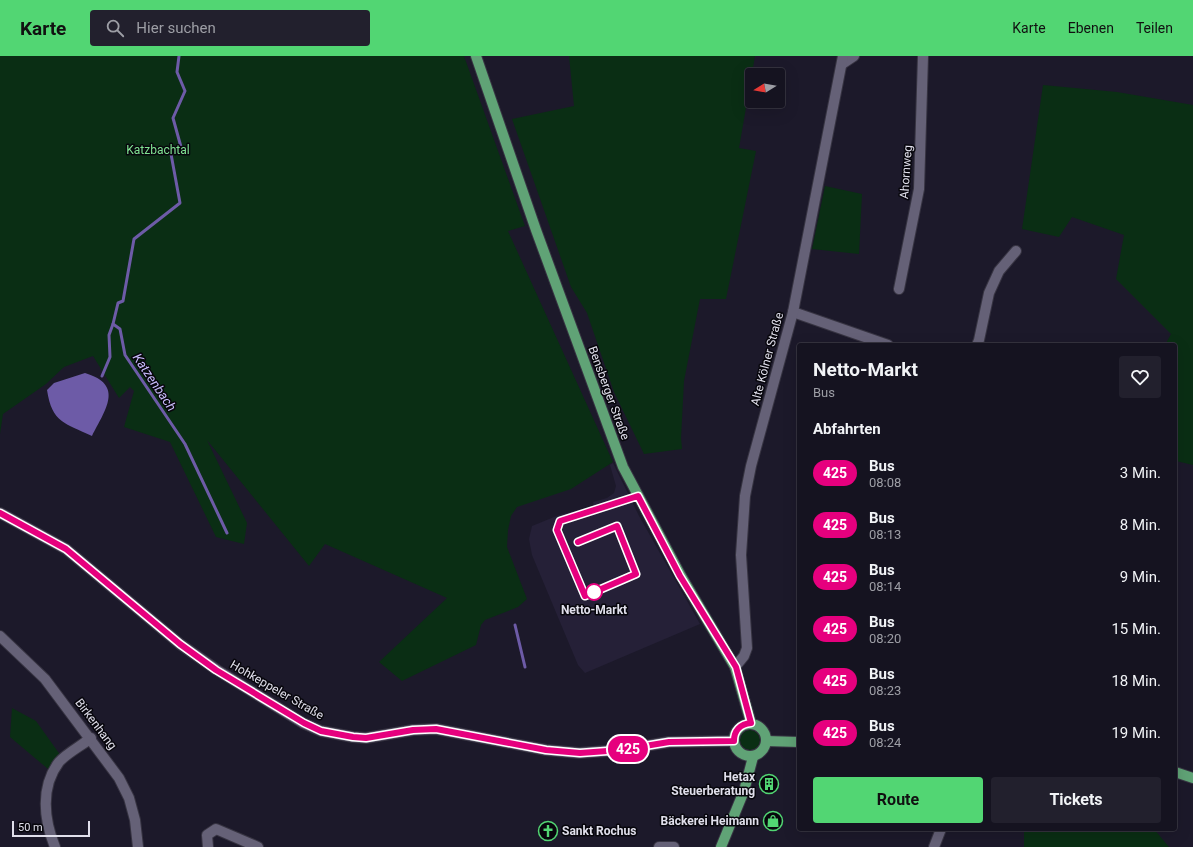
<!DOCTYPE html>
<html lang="de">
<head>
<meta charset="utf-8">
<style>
	:root { --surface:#151320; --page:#22202d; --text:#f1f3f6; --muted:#9d9ea5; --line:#34323e; --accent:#52d673 }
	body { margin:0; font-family:Roboto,sans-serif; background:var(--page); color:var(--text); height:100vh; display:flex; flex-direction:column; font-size:15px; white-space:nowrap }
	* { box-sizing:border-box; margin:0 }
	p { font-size:13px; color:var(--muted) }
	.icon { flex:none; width:22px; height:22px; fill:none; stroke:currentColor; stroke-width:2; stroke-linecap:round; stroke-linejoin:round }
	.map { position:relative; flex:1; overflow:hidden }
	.drawer { position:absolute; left:797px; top:287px; width:380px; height:488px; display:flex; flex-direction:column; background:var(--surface); border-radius:4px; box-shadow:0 4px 16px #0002,0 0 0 1px var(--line) }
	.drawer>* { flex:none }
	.badge { padding:0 8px; border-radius:13px; font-size:14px; line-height:26px }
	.needle { width:26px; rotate:259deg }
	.fabs { position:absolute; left:745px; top:12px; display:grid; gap:8px }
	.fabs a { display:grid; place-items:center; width:40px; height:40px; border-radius:4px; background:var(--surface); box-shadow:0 4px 16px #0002,0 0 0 1px var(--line); font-size:20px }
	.scale { position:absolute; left:12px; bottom:10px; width:78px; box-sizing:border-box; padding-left:4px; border:2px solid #e0dfeb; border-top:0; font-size:11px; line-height:14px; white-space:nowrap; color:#e0dfeb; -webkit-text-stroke:3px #07060c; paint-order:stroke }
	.map>.badge { position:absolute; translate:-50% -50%; box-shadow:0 0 0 2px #fff }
	h2 { padding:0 16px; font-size:15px; line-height:36px }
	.round { display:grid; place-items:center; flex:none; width:42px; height:42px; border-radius:4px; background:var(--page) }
	.headline { display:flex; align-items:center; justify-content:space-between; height:68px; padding:0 16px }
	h1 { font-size:19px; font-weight:700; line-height:30px }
	.action { display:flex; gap:8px; margin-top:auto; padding:8px 16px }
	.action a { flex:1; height:46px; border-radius:4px; background:var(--accent); color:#111; font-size:16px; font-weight:700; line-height:46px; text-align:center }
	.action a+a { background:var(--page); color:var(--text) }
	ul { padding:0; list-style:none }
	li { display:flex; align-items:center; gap:12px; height:52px; padding:0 16px }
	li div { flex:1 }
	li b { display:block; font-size:15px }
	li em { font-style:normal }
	li .badge { min-width:44px; font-weight:700; text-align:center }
	header { display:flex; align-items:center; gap:24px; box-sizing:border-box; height:56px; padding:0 20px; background:var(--accent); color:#111 }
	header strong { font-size:19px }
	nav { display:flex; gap:22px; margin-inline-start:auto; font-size:14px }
	.search { width:280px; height:36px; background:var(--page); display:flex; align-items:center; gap:10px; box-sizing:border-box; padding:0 14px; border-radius:4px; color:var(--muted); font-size:15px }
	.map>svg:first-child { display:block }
</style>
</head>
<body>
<header>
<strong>Karte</strong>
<div class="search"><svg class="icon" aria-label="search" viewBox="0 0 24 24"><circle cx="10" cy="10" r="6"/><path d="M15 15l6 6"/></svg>Hier suchen</div>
<nav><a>Karte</a><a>Ebenen</a><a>Teilen</a></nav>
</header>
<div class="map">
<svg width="1193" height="791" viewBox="0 0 1193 791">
	<rect width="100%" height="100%" fill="#1c192a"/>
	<!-- built -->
	<path fill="#252037" d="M613,407L639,460L700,568L585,617L578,609L532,499L529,483L532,470L559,459L594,450L593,446L607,442L614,437L616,430L610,409Z"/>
	<!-- green -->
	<g fill="#0a2e14">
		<path d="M0,0H464L525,170L508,175L613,406L571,433L517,451L511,460L508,474L507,491L527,543L518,551L485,564L481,569L476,589L402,625L379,606L447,542L325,488L309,510L207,384L247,467L244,488L216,481L170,386L124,371L134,335L130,331L119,342L93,300L64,311L46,328L3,358L0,378Z"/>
		<path d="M569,0H755L739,92L756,95L726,243H700L684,325L681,382L682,393L644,398L614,336L587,257L571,231L512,63L574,50Z"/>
		<path d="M1043,29L1117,36L1193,49V409L1176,405L1175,403V289H1165L1171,278L1116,223L1124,179L1072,161L1059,181L1022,173Z"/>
		<path d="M825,130L862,138L859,198L812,193Z"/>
		<path d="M12,652L36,665L61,700L48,713L10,681Z"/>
		<circle cx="750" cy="684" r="10"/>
		<path d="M1024,773H1154L1169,791H1024Z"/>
	</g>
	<!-- water -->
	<path fill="#6d5ba7" d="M85,317C125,329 105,354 92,380C65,367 52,367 47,334L54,327Z"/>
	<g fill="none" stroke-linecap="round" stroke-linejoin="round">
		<!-- stream -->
		<g stroke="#6d5ba7" stroke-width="3">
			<path d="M179,0L177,16L185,35L173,62L181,91L171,98L180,147L134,183L123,245L118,247L113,268L120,273L125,299L185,388L227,477"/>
			<path d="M102,320L110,301L109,279L113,268"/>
			<path d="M515,569L525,611"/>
		</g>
		<!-- minor casing -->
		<g stroke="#373442" stroke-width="12">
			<g id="minor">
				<path d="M842,8L854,0"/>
				<path d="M899,233L919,133L923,0"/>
				<path d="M793,256L888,289"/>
				<path d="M977,289L979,284L989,237L999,215L1016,195"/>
				<path d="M0,457L66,493L180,588L217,614L303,667L321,675L353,681L366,682L413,674L436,673L546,694L579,697L621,694L669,686L734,685"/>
				<path d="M0,580L45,623L119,722L129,742L135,764L138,791"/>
				<path d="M735,611L744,600L747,592L741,499L745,440L751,410L793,256L843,0"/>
				<path d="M55,791C44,764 40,731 59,706C67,697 81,690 91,682"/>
				<path d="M208,791L207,779L216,773L258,791"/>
				<path d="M659,791H674"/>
				<path d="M934,791L941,773"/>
			</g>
		</g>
		<!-- major casing -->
		<g stroke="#373442" stroke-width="12">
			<g id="major">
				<path d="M476,0L536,174L623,411L681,520L735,611L751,667"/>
				<circle cx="750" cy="684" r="16"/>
				<path d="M766,685L799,686"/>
				<path d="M1175,716L1193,722"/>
				<path d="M721,791L744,735L753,701"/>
			</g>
		</g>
		<!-- minor -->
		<use href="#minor" stroke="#656177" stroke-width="10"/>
		<!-- major -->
		<use href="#major" stroke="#60a376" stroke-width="10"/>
	</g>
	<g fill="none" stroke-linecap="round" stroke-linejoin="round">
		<!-- line casing -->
		<g stroke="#fff" stroke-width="9">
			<path id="line" d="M0,457L66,493L180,588L216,614L304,667L321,675L353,681L366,682L413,674L436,673L546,694L580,697L621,694L669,686L734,685C734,675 740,668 751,667L736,611L680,520L638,440L560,465L557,474L585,540L636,518L617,470L578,486"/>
		</g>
		<!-- line -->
		<use href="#line" stroke="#e6007e" stroke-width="6"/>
	</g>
	<!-- icons -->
	<defs>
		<g id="building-ring" transform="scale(1)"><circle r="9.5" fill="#07060c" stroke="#52d673" stroke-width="1.5"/><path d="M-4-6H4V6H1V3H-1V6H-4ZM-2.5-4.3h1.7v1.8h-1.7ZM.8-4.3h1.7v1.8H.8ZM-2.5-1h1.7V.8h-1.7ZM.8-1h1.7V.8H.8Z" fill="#52d673"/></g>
		<g id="shop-ring" transform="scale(1)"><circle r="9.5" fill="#07060c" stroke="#52d673" stroke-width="1.5"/><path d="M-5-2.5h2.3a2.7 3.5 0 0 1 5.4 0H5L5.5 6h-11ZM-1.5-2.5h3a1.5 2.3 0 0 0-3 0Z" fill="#52d673"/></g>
		<g id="church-ring" transform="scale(1)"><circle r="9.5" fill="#07060c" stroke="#52d673" stroke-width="1.5"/><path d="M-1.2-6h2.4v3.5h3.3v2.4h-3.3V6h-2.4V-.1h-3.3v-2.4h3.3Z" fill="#52d673"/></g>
	</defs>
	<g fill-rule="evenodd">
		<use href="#building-ring" x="769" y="728"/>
		<use href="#shop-ring" x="773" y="765"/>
		<use href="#church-ring" x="548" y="775"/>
	</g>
	<!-- markers -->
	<circle fill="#fff" stroke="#e6007e" stroke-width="2" cx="594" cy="536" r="8"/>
	<g text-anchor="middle" stroke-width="3" stroke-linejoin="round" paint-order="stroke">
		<!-- park labels -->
		<g font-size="12" fill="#80e493" stroke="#07060c">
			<text x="158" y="98">Katzbachtal</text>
		</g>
		<!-- street labels -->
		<g font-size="12" fill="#e0dfeb" stroke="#07060c">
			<text transform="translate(906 116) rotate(-86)" y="4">Ahornweg</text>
			<text transform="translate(767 303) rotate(-75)" y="4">Alte Kölner Straße</text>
			<text transform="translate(609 337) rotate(70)" y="4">Bensberger Straße</text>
			<text transform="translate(277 634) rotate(30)" y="4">Hohkeppeler Straße</text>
			<text transform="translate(96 668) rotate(53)" y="4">Birkenhang</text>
		</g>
		<!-- stop labels -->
		<g font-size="12" font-weight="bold" fill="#e0dfeb" stroke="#07060c">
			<text x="594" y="558">Netto-Markt</text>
		</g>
		<!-- poi labels -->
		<g font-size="12" font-weight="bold" fill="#e0dfeb" stroke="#07060c" text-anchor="end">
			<text x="755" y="725">Hetax<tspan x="755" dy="14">Steuerberatung</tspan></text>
			<text x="759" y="769">Bäckerei Heimann</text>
			<text x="562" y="779" text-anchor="start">Sankt Rochus</text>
		</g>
		<!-- water labels -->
		<g font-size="13" font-style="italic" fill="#cabefe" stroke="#07060c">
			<text transform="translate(155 326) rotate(56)" y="5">Katzenbach</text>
		</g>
	</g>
</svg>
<div class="fabs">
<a><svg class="needle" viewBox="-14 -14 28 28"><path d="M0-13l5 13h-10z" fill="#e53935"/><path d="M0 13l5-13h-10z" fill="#9d9ea5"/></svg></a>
</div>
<div class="scale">50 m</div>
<b class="badge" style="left:628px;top:693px;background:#e6007e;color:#fff">425</b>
<section class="drawer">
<div class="headline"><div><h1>Netto-Markt</h1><p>Bus</p></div><a class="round"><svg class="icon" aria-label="heart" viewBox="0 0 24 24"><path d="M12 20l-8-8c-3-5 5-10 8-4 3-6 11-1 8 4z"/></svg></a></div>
<h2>Abfahrten</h2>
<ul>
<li><span class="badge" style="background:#e6007e;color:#fff">425</span><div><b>Bus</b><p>08:08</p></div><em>3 Min.</em></li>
<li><span class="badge" style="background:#e6007e;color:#fff">425</span><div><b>Bus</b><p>08:13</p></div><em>8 Min.</em></li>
<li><span class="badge" style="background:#e6007e;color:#fff">425</span><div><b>Bus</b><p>08:14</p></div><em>9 Min.</em></li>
<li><span class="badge" style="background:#e6007e;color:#fff">425</span><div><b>Bus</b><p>08:20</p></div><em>15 Min.</em></li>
<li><span class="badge" style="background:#e6007e;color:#fff">425</span><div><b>Bus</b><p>08:23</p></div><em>18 Min.</em></li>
<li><span class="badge" style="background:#e6007e;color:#fff">425</span><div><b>Bus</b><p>08:24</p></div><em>19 Min.</em></li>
</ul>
<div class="action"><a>Route</a><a>Tickets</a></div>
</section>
</div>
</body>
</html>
